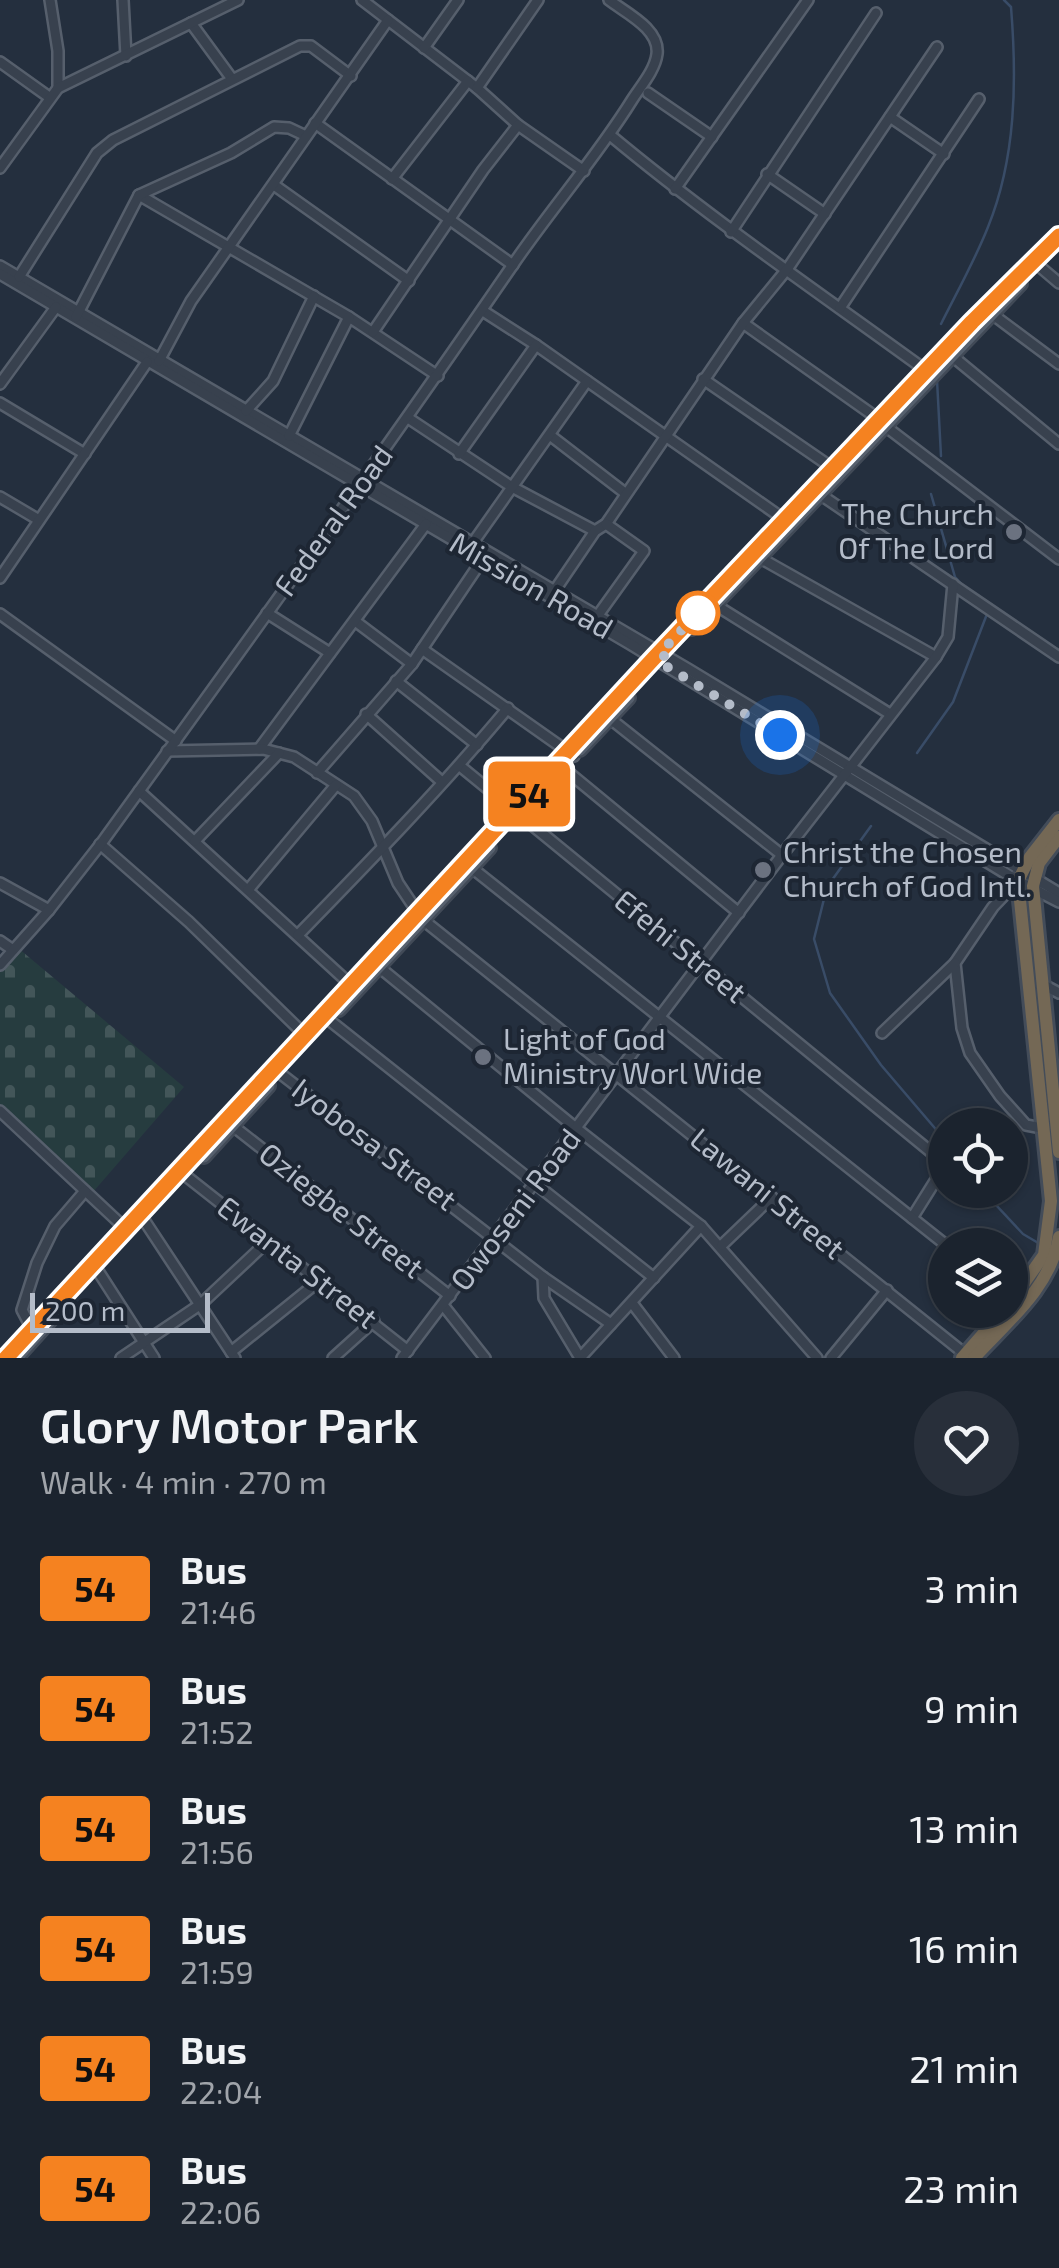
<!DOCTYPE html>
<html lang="en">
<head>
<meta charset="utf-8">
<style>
	:root { --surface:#1b232e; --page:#282f3a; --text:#f1f3f6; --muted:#a0a4aa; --line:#39404a }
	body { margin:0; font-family:"Exo 2",sans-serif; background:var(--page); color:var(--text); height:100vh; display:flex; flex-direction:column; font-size:38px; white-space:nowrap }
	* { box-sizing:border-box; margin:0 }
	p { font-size:32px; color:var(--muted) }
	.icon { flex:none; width:55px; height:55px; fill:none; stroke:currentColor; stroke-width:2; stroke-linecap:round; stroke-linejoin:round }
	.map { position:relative; height:1358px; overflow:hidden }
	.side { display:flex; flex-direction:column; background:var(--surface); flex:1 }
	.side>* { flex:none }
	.badge { padding:0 20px; border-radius:8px; font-size:35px; line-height:65px }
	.buttons { position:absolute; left:928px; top:1108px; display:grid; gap:20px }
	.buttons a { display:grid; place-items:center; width:100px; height:100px; border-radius:50%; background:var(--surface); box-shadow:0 2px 8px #0004,0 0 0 2px var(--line); font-size:50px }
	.scale { position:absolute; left:30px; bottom:25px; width:180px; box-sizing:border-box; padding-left:10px; border:5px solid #b4bcc9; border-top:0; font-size:28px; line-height:35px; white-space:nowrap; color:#b4bcc9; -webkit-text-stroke:8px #1d2633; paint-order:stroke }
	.you { position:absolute; width:50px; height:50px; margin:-25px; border:8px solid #fff; border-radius:50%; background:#1a73e8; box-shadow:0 0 0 15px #1a73e833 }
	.map>.badge { position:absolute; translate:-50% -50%; box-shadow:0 0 0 5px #fff }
	.round { display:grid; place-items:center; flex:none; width:105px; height:105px; border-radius:52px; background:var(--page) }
	.head { display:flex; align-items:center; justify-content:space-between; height:170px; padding:0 40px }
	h1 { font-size:48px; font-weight:600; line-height:75px }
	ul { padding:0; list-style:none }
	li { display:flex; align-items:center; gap:30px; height:120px; padding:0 40px }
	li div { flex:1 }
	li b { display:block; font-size:38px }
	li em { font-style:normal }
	li .badge { min-width:110px; font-weight:700; text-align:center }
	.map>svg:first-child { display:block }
</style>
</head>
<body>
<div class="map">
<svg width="1059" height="1358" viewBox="0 0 1059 1358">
	<defs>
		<pattern id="cemetery-stones" width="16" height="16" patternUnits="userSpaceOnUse" patternTransform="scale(2.5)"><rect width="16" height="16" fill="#263c3f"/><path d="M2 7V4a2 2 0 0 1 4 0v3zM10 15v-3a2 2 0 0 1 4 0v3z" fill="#435659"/></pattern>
	</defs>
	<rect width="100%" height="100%" fill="#242f3e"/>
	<!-- cemetery -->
	<path fill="url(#cemetery-stones)" d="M18,948L184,1087L93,1192L0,1108V969Z"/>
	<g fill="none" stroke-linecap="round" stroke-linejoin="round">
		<!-- stream -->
		<g stroke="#394c67" stroke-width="2.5">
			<path d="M941,324C957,292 975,260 988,227C1016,158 1017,81 1011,7L1004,0"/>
			<path d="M937,380L941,456"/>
			<path d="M931,494L955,577L966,589"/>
			<path d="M917,753L953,702L987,614"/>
			<path d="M871,826L827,887L814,939L830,993L881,1065L945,1140"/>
			<path d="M982,1190L1023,1234L1040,1244"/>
		</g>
		<!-- minor casing -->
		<g stroke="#565f6c" stroke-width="14">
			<g id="minor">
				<path d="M50,0L58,51V88"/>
				<path d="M123,0L126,56"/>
				<path d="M362,0L477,88L518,125L584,171"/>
				<path d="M191,23L232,79"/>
				<path d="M424,48L458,0"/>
				<path d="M0,62L49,97"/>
				<path d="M477,88L538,0"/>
				<path d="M648,93L712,137"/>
				<path d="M890,117L944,154"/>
				<path d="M315,123L513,265"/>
				<path d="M610,135C712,220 821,294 928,372"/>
				<path d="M0,168L58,88L238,0"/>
				<path d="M767,174L825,214"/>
				<path d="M392,179L468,81"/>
				<path d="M274,185L409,281"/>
				<path d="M675,189L808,0"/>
				<path d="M139,195L349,317L438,376"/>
				<path d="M731,232L876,13"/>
				<path d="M0,266L688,669L1059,893"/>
				<path d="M1039,266L1059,283"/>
				<path d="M0,274L630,644L1018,881L1059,902"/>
				<path d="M19,277L97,153L113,140L300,46H311L351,76"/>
				<path d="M840,308L979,99"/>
				<path d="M483,311L536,345L785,520"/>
				<path d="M992,314L1059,364"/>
				<path d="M76,317L139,195L231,153L274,127L289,128L306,136"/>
				<path d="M743,323L880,420"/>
				<path d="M373,332L483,170L518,125"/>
				<path d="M951,355L1059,444"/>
				<path d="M159,361L191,301L388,20"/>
				<path d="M703,379L834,469"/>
				<path d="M0,384L56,307"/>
				<path d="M0,403L85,454"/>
				<path d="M246,411L273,381L314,296"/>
				<path d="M408,418L512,487L595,531"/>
				<path d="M885,426L1059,559"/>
				<path d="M289,436L349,317"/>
				<path d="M551,436L625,493"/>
				<path d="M459,454L536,345"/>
				<path d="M821,495L1059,657"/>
				<path d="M0,497L39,520"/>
				<path d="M472,544L587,381"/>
				<path d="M762,559L936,657"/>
				<path d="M0,578L147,362"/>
				<path d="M555,590L595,531L606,524L743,323L788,268L937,47"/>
				<path d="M717,606L890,714"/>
				<path d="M267,613L330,653"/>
				<path d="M0,614L176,741"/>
				<path d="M596,618L644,551L606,524"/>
				<path d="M355,621L412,664"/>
				<path d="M422,649L574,756"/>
				<path d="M396,681L477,745"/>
				<path d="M366,714L442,782"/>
				<path d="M608,717L782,855"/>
				<path d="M259,749L426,524"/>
				<path d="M167,751L263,749L294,757L354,796L372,821L398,883L422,919L970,1358"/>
				<path d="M460,766L942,1161V1170L912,1218"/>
				<path d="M562,767L739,913"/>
				<path d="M317,773L412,664L484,557"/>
				<path d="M139,791L350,984"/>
				<path d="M195,841L279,753"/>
				<path d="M100,844L189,922L305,1035"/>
				<path d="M472,868L946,1245"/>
				<path d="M1018,881L993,907L955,963L962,1028L970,1053L1000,1096L1026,1125L1042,1128"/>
				<path d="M0,883L49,910"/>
				<path d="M248,890L336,785"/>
				<path d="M298,935C370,861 442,787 508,708"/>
				<path d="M0,941L13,950"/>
				<path d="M0,965L49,910L103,841C241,650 379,460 512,266C550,210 596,158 632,100C641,86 655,70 657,54C660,29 626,13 609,0"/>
				<path d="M379,967L577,1129L701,1226L817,1358"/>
				<path d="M1042,984L1059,993"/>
				<path d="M329,1020L654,1278"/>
				<path d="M882,1033L955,963"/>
				<path d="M281,1074L543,1277L611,1324"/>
				<path d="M0,1111L126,1229"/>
				<path d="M233,1126L450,1296"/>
				<path d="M186,1176L408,1351"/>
				<path d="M144,1220L235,1358"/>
				<path d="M722,1245L772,1197"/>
				<path d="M98,1271L154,1358"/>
				<path d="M543,1277L544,1298L580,1358"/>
				<path d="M632,1303L674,1358"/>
				<path d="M443,1305L485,1358"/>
				<path d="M32,1329L22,1310L37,1263L55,1226L85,1191"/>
				<path d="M231,1352L319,1281"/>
				<path d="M121,1358L201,1304L268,1241"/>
				<path d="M333,1358L374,1321"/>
				<path d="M402,1358L782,855L936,657L948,637L953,584"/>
				<path d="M580,1358L701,1226"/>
				<path d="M831,1358L887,1290"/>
			</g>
		</g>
		<!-- major casing -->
		<g stroke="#414a57" stroke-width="16">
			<g id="major">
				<path d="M692,629L1021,284"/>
				<path d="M580,750L629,698"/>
				<path d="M339,1010L490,848"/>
				<path d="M204,1157L269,1086"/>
				<path d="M6,1358L659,653L972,322L1059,236"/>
				<path d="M17,1358L54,1317"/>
			</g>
		</g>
		<!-- highway casing -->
		<g stroke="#434c59" stroke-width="18">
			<g id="highway">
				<path d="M1059,837L1039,863L1033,886L1059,1152"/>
				<path d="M1010,1303L1044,1255L1051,1201L1018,881L1030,857L1059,820"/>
				<path d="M962,1358L1004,1310"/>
				<path d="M974,1358C1007,1322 1051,1287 1059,1237"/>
			</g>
		</g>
		<!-- minor -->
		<use href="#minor" stroke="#38414e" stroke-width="9"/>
		<!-- major -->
		<use href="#major" stroke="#56606e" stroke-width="11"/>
		<!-- highway -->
		<use href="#highway" stroke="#746855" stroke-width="12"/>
	</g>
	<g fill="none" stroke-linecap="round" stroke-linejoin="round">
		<!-- line casing -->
		<g stroke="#fff" stroke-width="22">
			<path id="line" d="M6,1358L654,658L972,322L1059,236"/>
		</g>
		<!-- line -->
		<use href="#line" stroke="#f58220" stroke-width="15"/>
		<!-- walk -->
		<path stroke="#b4bcc9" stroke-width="10" stroke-dasharray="0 18" d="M698,613L708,602L660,653L664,656L659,662L780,735"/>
	</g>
	<!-- markers -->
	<g fill="#6b7280" stroke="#1d2633" stroke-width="4">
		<circle cx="1014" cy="532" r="10"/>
		<circle cx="763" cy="870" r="10"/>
		<circle cx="483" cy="1057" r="10"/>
	</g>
	<circle fill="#fff" stroke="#f58220" stroke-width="5" cx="698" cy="613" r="20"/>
	<g text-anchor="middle" stroke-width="8" stroke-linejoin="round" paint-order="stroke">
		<!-- poi labels -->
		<g font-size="30" fill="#b4bcc9" stroke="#1d2633" text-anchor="start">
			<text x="994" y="525" text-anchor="end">The Church<tspan x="994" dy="34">Of The Lord</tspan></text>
			<text x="783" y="863">Christ the Chosen<tspan x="783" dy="34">Church of God Intl.</tspan></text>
			<text x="503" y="1050">Light of God<tspan x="503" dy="34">Ministry Worl Wide</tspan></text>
		</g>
		<!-- street labels -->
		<g font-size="30" fill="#b4bcc9" stroke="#1d2633">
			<text transform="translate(334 521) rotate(-54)" y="10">Federal Road</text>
			<text transform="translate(531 586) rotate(30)" y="10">Mission Road</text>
			<text transform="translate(680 947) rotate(39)" y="10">Efehi Street</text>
			<text transform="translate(374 1145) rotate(37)" y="10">Iyobosa Street</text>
			<text transform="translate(767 1194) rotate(39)" y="10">Lawani Street</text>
			<text transform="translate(516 1210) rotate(-53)" y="10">Owoseni Road</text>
			<text transform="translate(341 1211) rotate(38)" y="10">Oziegbe Street</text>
			<text transform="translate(297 1263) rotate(38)" y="10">Ewanta Street</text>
		</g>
	</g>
</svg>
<div class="buttons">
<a><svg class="icon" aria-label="locate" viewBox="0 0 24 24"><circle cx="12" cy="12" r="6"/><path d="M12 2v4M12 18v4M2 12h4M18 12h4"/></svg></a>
<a><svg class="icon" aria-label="layers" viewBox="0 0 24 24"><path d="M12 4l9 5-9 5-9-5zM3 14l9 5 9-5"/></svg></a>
</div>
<div class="scale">200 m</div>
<div class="you" style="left:780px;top:735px"></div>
<b class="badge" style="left:529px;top:794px;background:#f58220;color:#111">54</b>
</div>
<section class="side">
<div class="head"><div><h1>Glory Motor Park</h1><p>Walk · 4 min · 270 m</p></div><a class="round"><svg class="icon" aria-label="heart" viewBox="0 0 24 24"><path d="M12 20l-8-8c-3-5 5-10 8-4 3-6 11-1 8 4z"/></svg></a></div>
<ul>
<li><span class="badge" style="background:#f58220;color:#111">54</span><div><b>Bus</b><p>21:46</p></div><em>3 min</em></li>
<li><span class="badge" style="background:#f58220;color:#111">54</span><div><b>Bus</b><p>21:52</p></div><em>9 min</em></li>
<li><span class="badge" style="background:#f58220;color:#111">54</span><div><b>Bus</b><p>21:56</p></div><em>13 min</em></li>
<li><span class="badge" style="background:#f58220;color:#111">54</span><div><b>Bus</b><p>21:59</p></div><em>16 min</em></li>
<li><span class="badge" style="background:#f58220;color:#111">54</span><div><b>Bus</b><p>22:04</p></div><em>21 min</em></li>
<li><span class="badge" style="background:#f58220;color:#111">54</span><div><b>Bus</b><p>22:06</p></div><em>23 min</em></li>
</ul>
</section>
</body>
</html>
